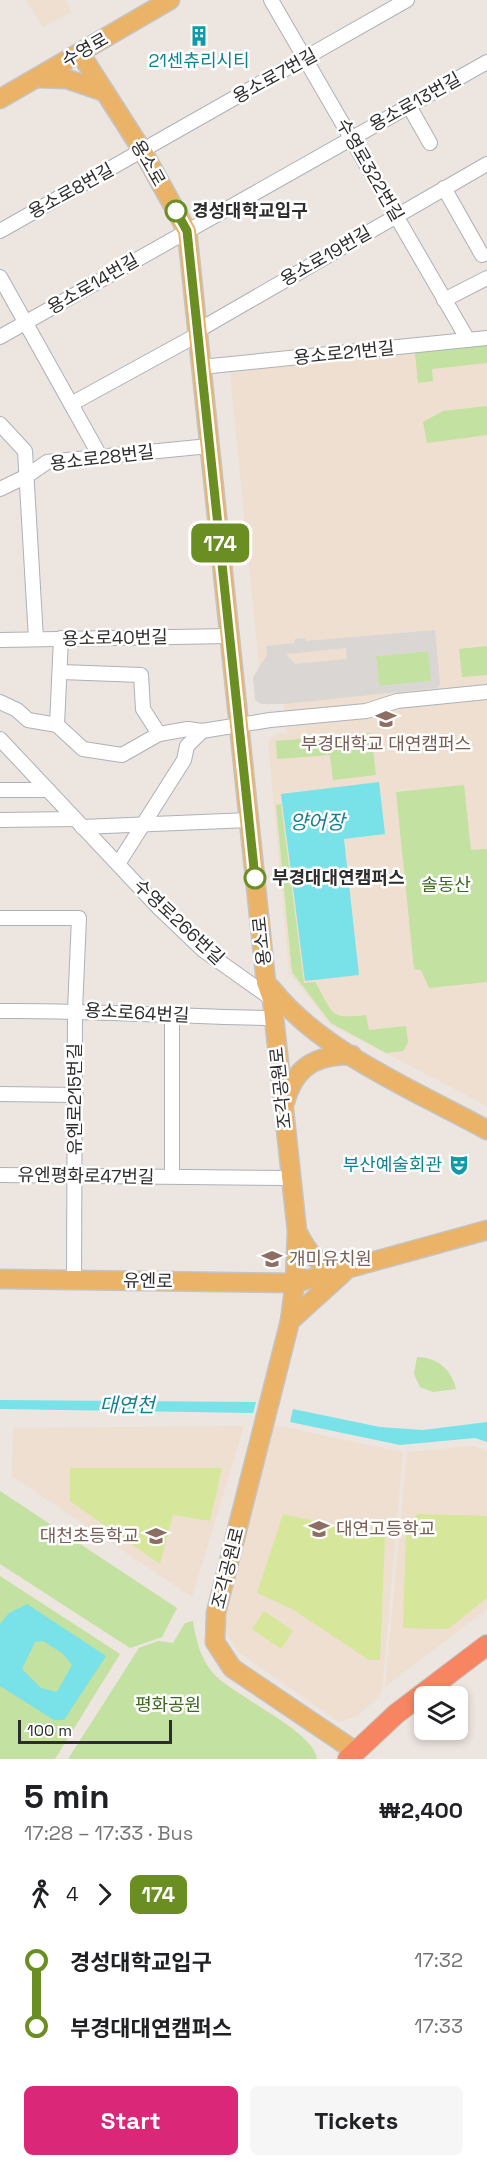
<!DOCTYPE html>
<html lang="en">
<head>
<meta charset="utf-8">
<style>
	:root { --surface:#fff; --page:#f6f6f6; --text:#202124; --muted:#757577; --accent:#db2777 }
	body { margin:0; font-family:"Space Grotesk","Noto Sans KR",sans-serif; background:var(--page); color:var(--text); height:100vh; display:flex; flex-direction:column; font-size:22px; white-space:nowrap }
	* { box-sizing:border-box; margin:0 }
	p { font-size:20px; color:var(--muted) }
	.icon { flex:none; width:33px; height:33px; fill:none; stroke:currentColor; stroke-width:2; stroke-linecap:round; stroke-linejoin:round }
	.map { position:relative; height:1759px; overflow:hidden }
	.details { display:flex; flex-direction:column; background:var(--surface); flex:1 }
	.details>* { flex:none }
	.badge { padding:0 12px; border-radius:9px; font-size:21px; line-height:39px }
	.buttons { position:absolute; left:414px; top:1686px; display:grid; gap:12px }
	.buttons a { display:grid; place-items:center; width:54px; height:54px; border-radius:9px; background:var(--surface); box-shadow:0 3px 9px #0003; font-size:30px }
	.scale { position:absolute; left:18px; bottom:15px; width:154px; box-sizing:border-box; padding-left:6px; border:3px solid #2d2d2d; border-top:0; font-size:16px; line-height:21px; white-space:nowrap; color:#2d2d2d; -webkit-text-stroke:4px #fff; paint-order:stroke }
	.map>.badge { position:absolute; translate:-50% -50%; box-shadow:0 0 0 3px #fff }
	.legs { display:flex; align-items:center; gap:9px; height:66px; padding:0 24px; font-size:20px }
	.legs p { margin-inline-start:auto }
	.head { display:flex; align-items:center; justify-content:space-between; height:102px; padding:0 24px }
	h1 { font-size:33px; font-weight:600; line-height:45px }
	.button { display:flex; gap:12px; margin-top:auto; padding:12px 24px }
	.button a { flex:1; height:69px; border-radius:9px; background:var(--accent); color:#fff; font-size:24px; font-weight:600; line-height:69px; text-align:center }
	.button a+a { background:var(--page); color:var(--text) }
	ul { padding:0 24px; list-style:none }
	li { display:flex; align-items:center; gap:21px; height:66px; font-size:22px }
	li i { display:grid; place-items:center; width:9px; height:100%; margin:0 8px; background:currentColor }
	li i::after { content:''; width:15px; height:15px; margin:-8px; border:4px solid; border-radius:50%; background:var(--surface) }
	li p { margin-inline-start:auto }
	li:first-child i { background:linear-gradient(#0000 50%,currentColor 0) }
	li:last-child i { background:linear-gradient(currentColor 50%,#0000 0) }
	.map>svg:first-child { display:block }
</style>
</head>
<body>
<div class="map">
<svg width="487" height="1759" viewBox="0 0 487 1759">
	<rect width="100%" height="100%" fill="#ede5e0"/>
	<!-- education -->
	<g fill="#eedfd1">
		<path d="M26,0H65L72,12L43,27Z"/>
		<path d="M487,343V1106L330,1024L289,973L268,742L275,734L287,733L283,695L261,684L230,372Z"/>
		<path d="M269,1424L403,1452L382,1693L358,1716L339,1722L238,1652L224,1629L222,1607Z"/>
		<path d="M244,1426L192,1597L12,1476L13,1428Z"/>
		<path d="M474,1446L487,1451V1609L385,1687L407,1452Z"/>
	</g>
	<!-- green -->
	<g fill="#c3e1a0">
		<path d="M487,345V363L432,369L433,381L418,383L415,353Z"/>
		<path d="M487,406V435L427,443L423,422L443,411Z"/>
		<path d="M487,646V675L462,677L459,649Z"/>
		<path d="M429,651L432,681L379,686L376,656Z"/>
		<path d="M371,733L376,775L333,780L330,755L277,759L276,741Z"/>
		<path d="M464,785L471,850L487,849V982L429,988L421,970L414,969L396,792Z"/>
		<path d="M281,804L304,983L315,982C334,1013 327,1020 366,1015L369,1030L406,1026L408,1042L403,1051L386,1053L331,1023L292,972L276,805Z"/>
		<path d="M417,1357C438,1358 451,1369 456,1389L433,1392L420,1387L414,1374Z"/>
		<path d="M0,1491L177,1608L162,1637L130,1648L0,1564Z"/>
		<path d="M0,1576L120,1654L55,1759H0Z"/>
		<path d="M193,1621C196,1640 200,1657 212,1672C232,1696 314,1730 317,1759H68L139,1648L158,1641L173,1643L185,1623Z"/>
	</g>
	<!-- pitch -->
	<g fill="#d6e79c">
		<path d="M70,1468H222L210,1521L173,1515L160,1564L70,1501Z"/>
		<path d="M283,1514L385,1537L380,1660H369L292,1609L257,1593Z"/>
		<path d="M417,1514L487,1516V1598L448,1629L403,1628L406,1528Z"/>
		<path d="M264,1611L293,1631L281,1649L252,1629Z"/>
	</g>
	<!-- plaza -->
	<path fill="#dad6d3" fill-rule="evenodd" d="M435,630L440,684L437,688L284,704H261L255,700L253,677L267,655L266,646L294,643L295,639L305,638L306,641ZM346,648L347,659L295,664L286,654ZM428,651L431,681L379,686L376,656Z"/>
	<!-- water -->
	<g fill="#79e2e9" fill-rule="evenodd">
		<path d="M379,782L385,834L344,839L359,975L305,981L281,794Z"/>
		<path d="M0,1400L256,1402L253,1413L0,1409Z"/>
		<path d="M293,1409L380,1427L423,1430L487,1422V1442L475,1438L400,1445L290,1422Z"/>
		<path d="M27,1604L106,1656L64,1720H54L0,1686V1624L9,1613ZM43,1641L62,1653L72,1665L57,1692L41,1688L22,1669L35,1642Z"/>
	</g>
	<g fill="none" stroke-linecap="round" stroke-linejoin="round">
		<!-- minor casing -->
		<g stroke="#adb1b8" stroke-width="16">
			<g id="minor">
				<path d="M271,0L468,340"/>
				<path d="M409,106L430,143"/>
				<path d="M444,188L482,255"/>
				<path d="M0,231L407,0"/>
				<path d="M0,277L100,456"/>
				<path d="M444,300L487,278"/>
				<path d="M197,331L487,164"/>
				<path d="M0,337L487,62"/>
				<path d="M201,367L487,338"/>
				<path d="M71,404L197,335"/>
				<path d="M0,424L25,451L36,639"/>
				<path d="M0,489L27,476L47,462L209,446"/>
				<path d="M0,640L230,636"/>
				<path d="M61,672L141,675L143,709L159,734"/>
				<path d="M0,702L17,710L28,720L57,725L83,749L122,755L159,734L188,729L202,731L270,720L366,711L397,701L487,692"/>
				<path d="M57,725L61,638"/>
				<path d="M0,739L159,908L203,950L272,999"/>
				<path d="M0,790H48"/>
				<path d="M0,820L75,819"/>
				<path d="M82,827L249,820"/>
				<path d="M118,864L184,760L187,746L202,731"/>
				<path d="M0,918H79L75,1010L74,1280"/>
				<path d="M0,1011C91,1010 182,1017 274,1018"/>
				<path d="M172,1017V1176"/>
				<path d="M0,1094L76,1095"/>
				<path d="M0,1175L290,1178"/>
			</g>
		</g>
		<!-- major casing -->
		<g stroke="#c4c4c4" stroke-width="21">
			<g id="major">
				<path d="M80,53L142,150L187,231L266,982L272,999L297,1231L295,1283L290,1321L216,1613L215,1642L232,1668L355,1751"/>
				<path d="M37,78L67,79L105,92"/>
				<path d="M0,99L170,0"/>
				<path d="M271,988C321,1052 416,1091 487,1130"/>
				<path d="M285,1102C295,1066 316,1055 352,1055"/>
				<path d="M298,1233C309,1255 318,1265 342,1270"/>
				<path d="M0,1279L295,1283L487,1230"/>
				<path d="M290,1321L344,1272"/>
			</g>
		</g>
		<!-- highway casing -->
		<g stroke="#c4c4c4" stroke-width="22">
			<path id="highway" d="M348,1759L396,1714L487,1645"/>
		</g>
		<!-- minor -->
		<use href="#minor" stroke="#fff" stroke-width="14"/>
		<!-- major -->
		<use href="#major" stroke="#eab368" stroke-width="18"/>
		<!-- highway -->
		<use href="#highway" stroke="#f78562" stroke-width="20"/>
	</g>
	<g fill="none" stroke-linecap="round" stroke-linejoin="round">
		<!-- line-1 casing -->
		<g stroke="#fff" stroke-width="14">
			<path id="line-1" d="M176,211L187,231L255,878"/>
		</g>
		<!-- line-1 -->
		<use href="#line-1" stroke="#6b8e23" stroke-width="9"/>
	</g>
	<!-- icons -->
	<defs>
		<g id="building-bare" transform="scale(1.62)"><path d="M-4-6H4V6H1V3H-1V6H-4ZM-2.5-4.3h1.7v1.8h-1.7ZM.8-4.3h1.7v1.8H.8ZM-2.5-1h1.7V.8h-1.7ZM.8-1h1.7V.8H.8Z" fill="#0f9aa8" stroke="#fff" stroke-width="2.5" paint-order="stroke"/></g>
		<g id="university-bare" transform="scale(1.62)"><path d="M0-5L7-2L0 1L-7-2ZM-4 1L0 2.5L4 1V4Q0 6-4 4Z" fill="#8d6e63" stroke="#fff" stroke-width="2.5" paint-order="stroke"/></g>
		<g id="theatre-bare" transform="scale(1.62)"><path d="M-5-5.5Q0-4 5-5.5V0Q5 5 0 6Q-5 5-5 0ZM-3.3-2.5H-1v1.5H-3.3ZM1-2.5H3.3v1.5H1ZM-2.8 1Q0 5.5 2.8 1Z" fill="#0f9aa8" stroke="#fff" stroke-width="2.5" paint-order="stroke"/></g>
		<g id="school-bare" transform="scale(1.62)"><path d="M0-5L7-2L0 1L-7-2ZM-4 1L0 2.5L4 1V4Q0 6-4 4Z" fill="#8d6e63" stroke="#fff" stroke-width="2.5" paint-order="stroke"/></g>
	</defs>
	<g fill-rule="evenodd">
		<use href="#building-bare" x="199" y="36"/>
		<use href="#university-bare" x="386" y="719"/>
		<use href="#theatre-bare" x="459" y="1165"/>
		<use href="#school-bare" x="272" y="1259"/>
		<use href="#school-bare" x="319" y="1529"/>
		<use href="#school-bare" x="156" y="1536"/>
	</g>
	<!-- markers -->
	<g fill="#fff" stroke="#6b8e23" stroke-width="3">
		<circle cx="176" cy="211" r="10"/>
		<circle cx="255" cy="878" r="10"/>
	</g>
	<g text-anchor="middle" stroke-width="5" stroke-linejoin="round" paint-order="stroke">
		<!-- street labels -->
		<g font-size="18" fill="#2d2d2d" stroke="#fff">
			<text transform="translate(85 50) rotate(-30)" y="6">수영로</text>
			<text transform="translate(275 76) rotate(-29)" y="6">용소로7번길</text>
			<text transform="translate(415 102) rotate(-29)" y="6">용소로13번길</text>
			<text transform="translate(148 163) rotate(60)" y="6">용소로</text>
			<text transform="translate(370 170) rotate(60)" y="6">수영로322번길</text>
			<text transform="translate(71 191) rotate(-29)" y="6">용소로8번길</text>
			<text transform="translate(326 256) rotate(-30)" y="6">용소로19번길</text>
			<text transform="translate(93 284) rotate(-30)" y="6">용소로14번길</text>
			<text transform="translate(344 353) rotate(-6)" y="6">용소로21번길</text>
			<text transform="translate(102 458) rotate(-7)" y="6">용소로28번길</text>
			<text transform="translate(115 638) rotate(-1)" y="6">용소로40번길</text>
			<text transform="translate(179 922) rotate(43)" y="6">수영로266번길</text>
			<text transform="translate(262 941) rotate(-96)" y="6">용소로</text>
			<text transform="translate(137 1013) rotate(3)" y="6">용소로64번길</text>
			<text transform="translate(281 1088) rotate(-96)" y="6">조각공원로</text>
			<text transform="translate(75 1099) rotate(-90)" y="6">유엔로215번길</text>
			<text transform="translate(86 1176) rotate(1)" y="6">유엔평화로47번길</text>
			<text transform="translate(148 1281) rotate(1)" y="6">유엔로</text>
			<text transform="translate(228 1568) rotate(-76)" y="6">조각공원로</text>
		</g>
		<!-- culture labels -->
		<g font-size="18" fill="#0d838f" stroke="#fff">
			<text x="199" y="67">21센츄리시티</text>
			<text x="442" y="1171" text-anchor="end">부산예술회관</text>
		</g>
		<!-- stop labels -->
		<g font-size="18" font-weight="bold" fill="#2d2d2d" stroke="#fff" text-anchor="start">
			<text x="192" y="217">경성대학교입구</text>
			<text x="272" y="884">부경대대연캠퍼스</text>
		</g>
		<!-- education labels -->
		<g font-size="18" fill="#785e54" stroke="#fff" text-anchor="start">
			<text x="386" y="750" text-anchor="middle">부경대학교 대연캠퍼스</text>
			<text x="289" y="1265">개미유치원</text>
			<text x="336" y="1535">대연고등학교</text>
			<text x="139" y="1542" text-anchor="end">대천초등학교</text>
		</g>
		<!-- park labels -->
		<g font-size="18" fill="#3c681f" stroke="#fff">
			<text x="446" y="891">솔동산</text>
			<text x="168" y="1711">평화공원</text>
		</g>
		<!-- water labels -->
		<g font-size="20" font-style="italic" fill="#148092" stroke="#fff">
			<text x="317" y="829">양어장</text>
			<text x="127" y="1412">대연천</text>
		</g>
	</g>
</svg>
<div class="buttons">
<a><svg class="icon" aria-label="layers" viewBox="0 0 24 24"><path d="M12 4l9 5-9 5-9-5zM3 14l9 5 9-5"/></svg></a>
</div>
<div class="scale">100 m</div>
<b class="badge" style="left:220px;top:543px;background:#6b8e23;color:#fff">174</b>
</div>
<section class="details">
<div class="head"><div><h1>5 min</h1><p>17:28 – 17:33 · Bus</p></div><b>₩2,400</b></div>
<div class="legs"><svg class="icon" aria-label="walk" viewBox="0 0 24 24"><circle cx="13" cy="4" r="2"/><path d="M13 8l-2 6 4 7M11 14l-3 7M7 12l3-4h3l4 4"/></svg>4<svg class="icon" aria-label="forward" viewBox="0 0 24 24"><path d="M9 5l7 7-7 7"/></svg><b class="badge" style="background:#6b8e23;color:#fff">174</b></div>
<ul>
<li><i style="color:#6b8e23"></i><b>경성대학교입구</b><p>17:32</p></li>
<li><i style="color:#6b8e23"></i><b>부경대대연캠퍼스</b><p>17:33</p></li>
</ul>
<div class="button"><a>Start</a><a>Tickets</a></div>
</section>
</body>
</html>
